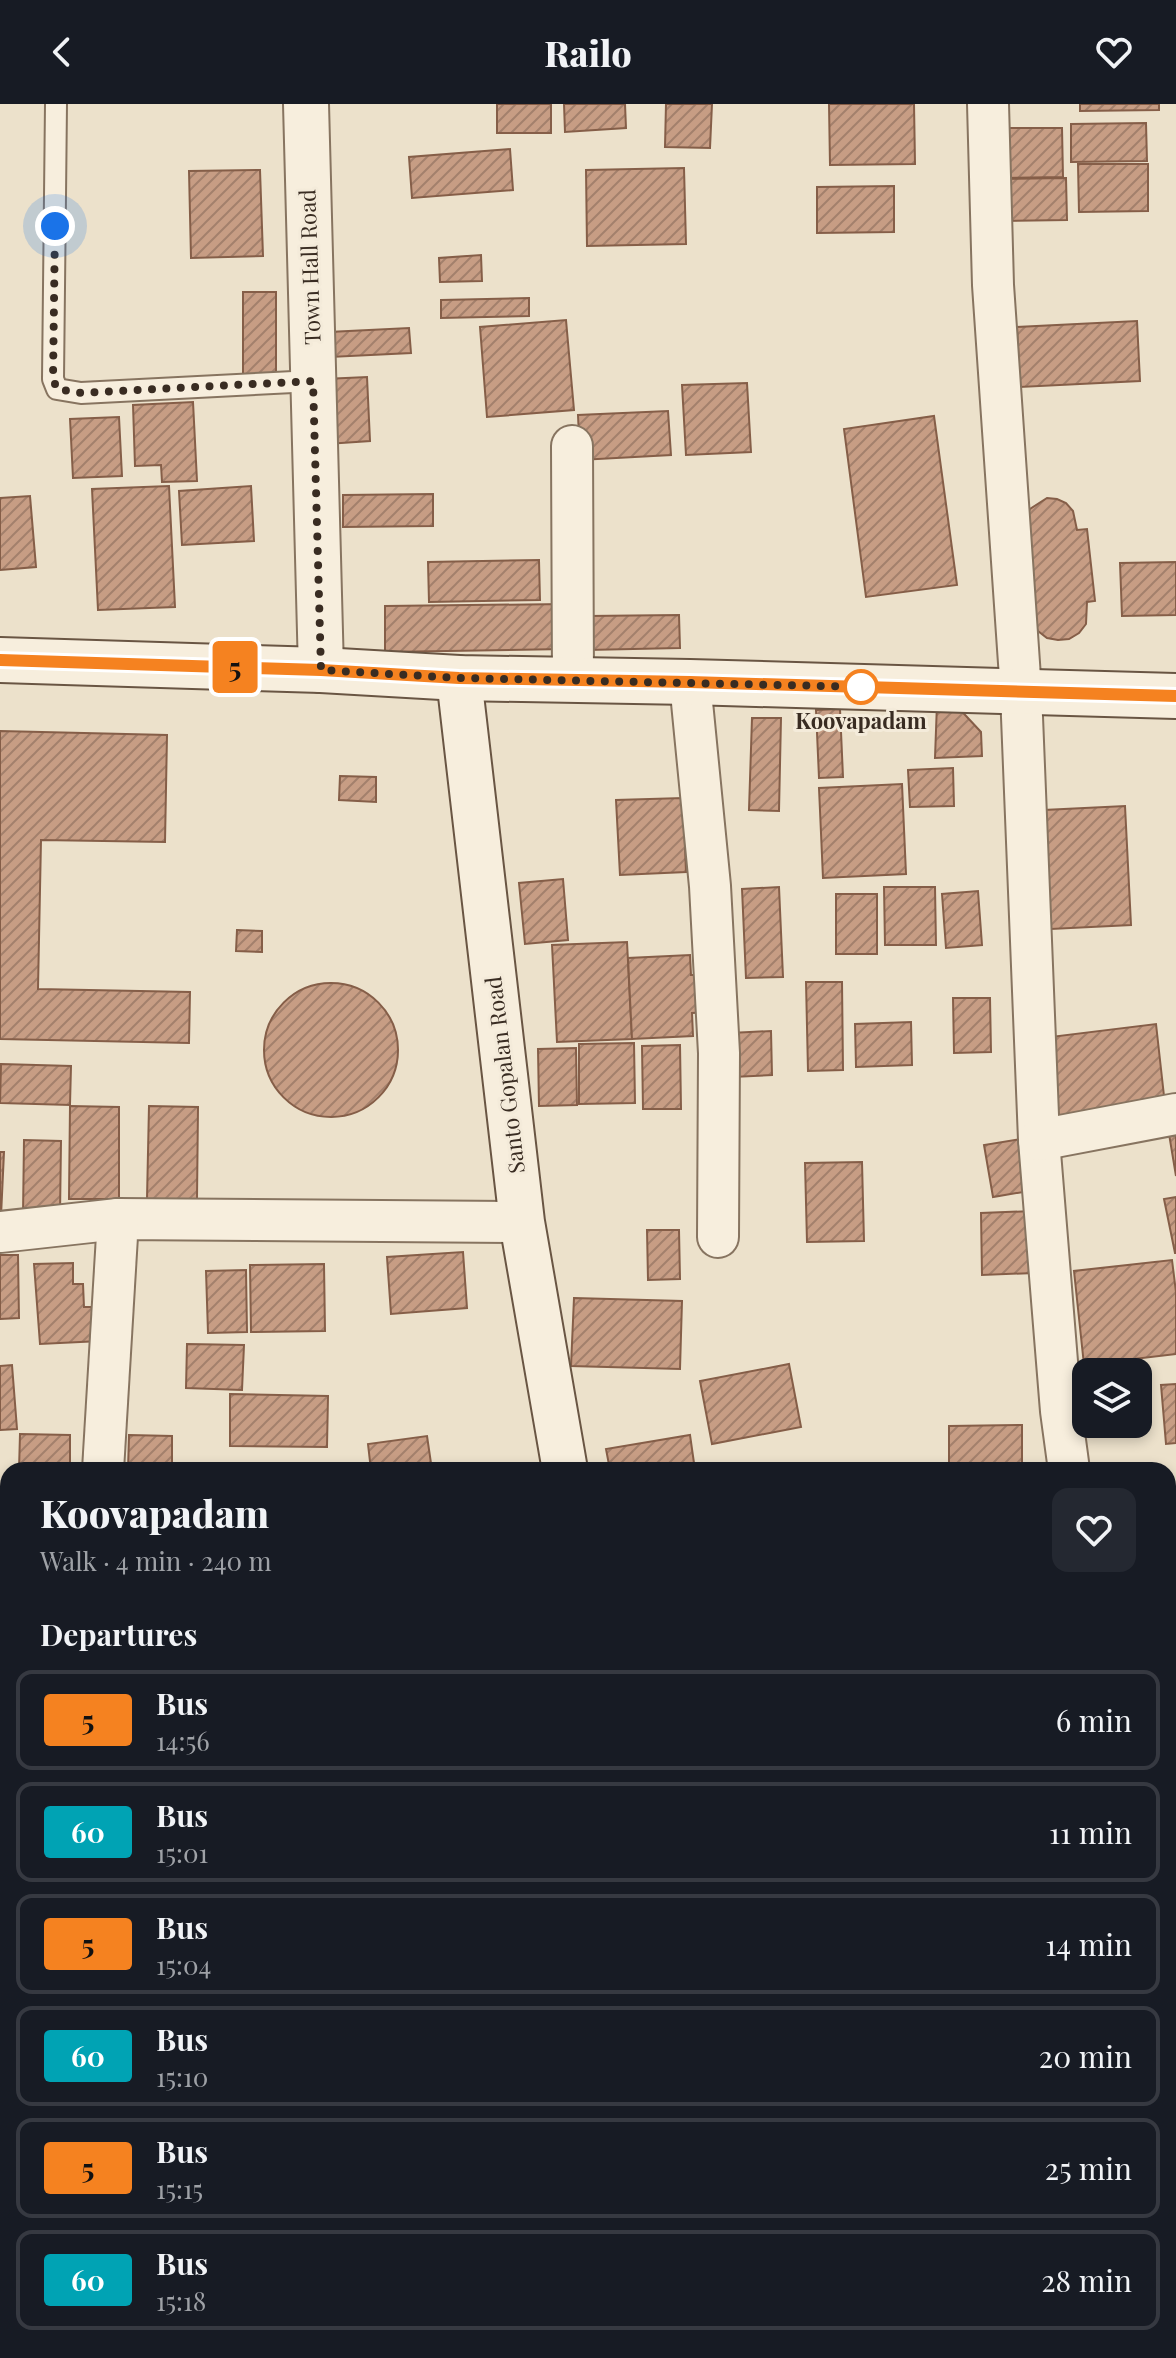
<!DOCTYPE html>
<html lang="en">
<head>
<meta charset="utf-8">
<style>
	:root { --surface:#171b24; --page:#242831; --text:#f1f3f6; --muted:#9ea1a6; --line:#363941 }
	body { margin:0; font-family:"Playfair Display",serif; background:var(--page); color:var(--text); height:100vh; display:flex; flex-direction:column; font-size:30px; white-space:nowrap }
	* { box-sizing:border-box; margin:0 }
	p { font-size:26px; color:var(--muted) }
	.icon { flex:none; width:44px; height:44px; fill:none; stroke:currentColor; stroke-width:2; stroke-linecap:round; stroke-linejoin:round }
	.map { position:relative; flex:1; overflow:hidden }
	.drawer { position:absolute; left:0px; top:1358px; width:1176px; height:896px; display:flex; flex-direction:column; background:var(--surface); border-radius:24px 24px 0 0; box-shadow:0 4px 12px #0003 }
	.drawer>* { flex:none }
	.badge { padding:0 16px; border-radius:6px; font-size:28px; line-height:52px }
	.fabs { position:absolute; left:1072px; top:1254px; display:grid; gap:16px }
	.fabs a { display:grid; place-items:center; width:80px; height:80px; border-radius:16px; background:var(--surface); box-shadow:0 4px 12px #0003; font-size:40px }
	.you { position:absolute; width:40px; height:40px; margin:-20px; border:6px solid #fff; border-radius:50%; background:#1a73e8; box-shadow:0 0 0 12px #1a73e833 }
	.map>.badge { position:absolute; translate:-50% -50%; box-shadow:0 0 0 4px #fff }
	h2 { padding:0 40px; font-size:30px; line-height:72px }
	.round { display:grid; place-items:center; flex:none; width:84px; height:84px; border-radius:16px; background:var(--page) }
	.headline { display:flex; align-items:center; justify-content:space-between; height:136px; padding:0 40px }
	h1 { font-size:38px; font-weight:800; line-height:60px }
	ul { padding:0; list-style:none }
	li { display:flex; align-items:center; gap:24px; height:100px; margin:0 16px 12px; padding:0 24px; border:4px solid var(--line); border-radius:16px }
	li div { flex:1 }
	li b { display:block; font-size:30px }
	li em { font-style:normal }
	li .badge { min-width:88px; font-weight:700; text-align:center }
	header { display:flex; justify-content:space-between; align-items:center; height:104px; padding:0 40px; background:var(--surface); font-size:36px; font-weight:800 }
	.map>svg:first-child { display:block }
</style>
</head>
<body>
<header><svg class="icon" aria-label="back" viewBox="0 0 24 24"><path d="M15 5l-7 7 7 7"/></svg>Railo<svg class="icon" aria-label="heart" viewBox="0 0 24 24"><path d="M12 20l-8-8c-3-5 5-10 8-4 3-6 11-1 8 4z"/></svg></header>
<div class="map">
<svg width="1176" height="2254" viewBox="0 0 1176 2254">
	<defs>
		<pattern id="building-hatch" width="6" height="6" patternUnits="userSpaceOnUse" patternTransform="scale(2)"><rect width="6" height="6" fill="#c79d84"/><path d="M-1 1l2-2M0 6l6-6M5 7l2-2" fill="none" stroke="#a3806c"/></pattern>
	</defs>
	<rect width="100%" height="100%" fill="#ece1cb"/>
	<!-- park -->
	<path fill="#c6c99f" d="M96,2246H482L483,2254H97Z"/>
	<!-- building -->
	<g fill="url(#building-hatch)" stroke="#855e48" stroke-width="2">
		<rect x="497" y="0" width="54" height="29"/>
		<path d="M564,0H625L626,24L565,28Z"/>
		<path d="M666,0H712L710,44L665,43Z"/>
		<path d="M829,0H914L915,60L830,61Z"/>
		<path d="M1080,0H1159V6L1080,7Z"/>
		<path d="M1146,19L1147,57L1071,58V20Z"/>
		<path d="M1002,24H1062L1063,73L1003,74Z"/>
		<path d="M510,45L513,86L412,94L409,53Z"/>
		<path d="M1078,60H1148V107L1079,108Z"/>
		<path d="M684,64L686,140L587,142L586,66Z"/>
		<path d="M260,66L263,152L191,154L189,67Z"/>
		<path d="M1066,74L1067,116L1000,117L999,75Z"/>
		<path d="M894,82V128L817,129V83Z"/>
		<path d="M481,151L482,177L440,178L439,154Z"/>
		<rect x="243" y="188" width="33" height="88"/>
		<path d="M529,194V212L441,214V196Z"/>
		<path d="M566,216L574,306L487,313L480,223Z"/>
		<path d="M1137,217L1140,277L1020,283L1017,223Z"/>
		<path d="M409,224L411,249L330,253L329,228Z"/>
		<path d="M367,273L370,337L327,340L324,275Z"/>
		<path d="M747,279L751,348L686,351L682,281Z"/>
		<path d="M193,298L197,377L162,378L161,361L135,362L133,301Z"/>
		<path d="M668,307L671,351L580,356L578,311Z"/>
		<path d="M934,312L957,481L866,493L844,325Z"/>
		<path d="M119,313L122,372L73,374L70,315Z"/>
		<path d="M169,382L175,503L98,506L92,385Z"/>
		<path d="M251,382L254,437L182,441L179,387Z"/>
		<path d="M433,390V422L343,423V391Z"/>
		<path d="M30,392L36,463L0,466V394Z"/>
		<path d="M1047,394L1057,395L1066,399L1073,407L1077,426L1087,425L1095,497L1087,498L1086,520L1079,529L1069,535L1058,536L1047,534L1038,527L1032,517L1025,414L1030,405Z"/>
		<path d="M539,456L540,496L429,498L428,458Z"/>
		<path d="M1176,458V511L1122,512L1120,459Z"/>
		<path d="M565,500V545L385,548V502Z"/>
		<path d="M679,511L680,544L587,546V512Z"/>
		<path d="M953,598L981,628L982,652L935,654L937,599Z"/>
		<path d="M840,605L843,673L819,674L816,606Z"/>
		<path d="M752,614H781L779,707L749,706Z"/>
		<path d="M0,627L167,631L165,738L41,736L38,885L190,888L189,939L0,935Z"/>
		<path d="M953,664L954,702L910,703L908,666Z"/>
		<path d="M340,672L376,673V698L339,696Z"/>
		<path d="M902,680L906,770L823,774L819,684Z"/>
		<path d="M683,694L686,768L620,771L616,696Z"/>
		<path d="M1125,702L1131,821L1051,825L1044,706Z"/>
		<path d="M563,775L568,836L525,840L519,779Z"/>
		<path d="M779,783L783,873L746,874L742,785Z"/>
		<path d="M884,783H935L936,841H885Z"/>
		<path d="M978,787L982,841L946,844L942,790Z"/>
		<rect x="836" y="790" width="41" height="60"/>
		<path d="M237,826L262,827V848L236,847Z"/>
		<path d="M627,838L632,935L557,938L552,841Z"/>
		<path d="M690,851L691,871H710L712,908L692,909L693,932L632,935L628,854Z"/>
		<path d="M806,878H842L843,966L808,967Z"/>
		<circle cx="331" cy="946" r="67"/>
		<path d="M953,894H990L991,948L954,949Z"/>
		<path d="M911,918L912,961L856,963L855,920Z"/>
		<path d="M1156,920L1165,1001L1051,1014L1042,934Z"/>
		<path d="M771,927L772,971L733,973L731,929Z"/>
		<path d="M634,939L635,999L579,1000V940Z"/>
		<path d="M680,941L681,1005H643L642,942Z"/>
		<path d="M576,944L577,1001L539,1002L538,945Z"/>
		<path d="M1,960L71,962L70,1001L0,999Z"/>
		<path d="M70,1002L119,1003V1095H69Z"/>
		<path d="M149,1002L198,1003L197,1095H147Z"/>
		<path d="M1176,1017V1072L1167,1018Z"/>
		<path d="M1027,1034L1035,1086L993,1093L984,1041Z"/>
		<path d="M24,1036L61,1037L60,1111H23Z"/>
		<path d="M0,1048H4L1,1112H0Z"/>
		<path d="M862,1058L864,1137L807,1138L805,1059Z"/>
		<path d="M1176,1093V1149H1175L1164,1095Z"/>
		<path d="M1032,1107L1034,1169L982,1171L981,1109Z"/>
		<path d="M647,1126H679L680,1175L648,1176Z"/>
		<path d="M463,1148L467,1204L391,1210L387,1153Z"/>
		<path d="M0,1151H18L19,1214L0,1215Z"/>
		<path d="M1172,1156L1176,1188V1250L1084,1261L1074,1167Z"/>
		<path d="M73,1159V1180H83L84,1203H98L100,1237L40,1240L34,1160Z"/>
		<path d="M324,1160L325,1227L251,1228L250,1161Z"/>
		<path d="M246,1166L247,1228L208,1229L206,1167Z"/>
		<path d="M574,1194L682,1197L680,1265L571,1262Z"/>
		<path d="M187,1240L244,1241L242,1286L186,1284Z"/>
		<path d="M789,1260L801,1323L712,1340L700,1277Z"/>
		<path d="M12,1261L17,1325L0,1326V1262Z"/>
		<path d="M1176,1280V1339L1166,1340L1161,1281Z"/>
		<path d="M230,1290L328,1292L327,1343L230,1342Z"/>
		<path d="M1022,1321V1366H949V1322Z"/>
		<path d="M20,1330L70,1331V1366H19Z"/>
		<path d="M129,1331L172,1332V1366H128Z"/>
		<path d="M690,1331L695,1366H610L606,1345Z"/>
		<path d="M427,1332L432,1366H371L368,1340Z"/>
		<rect x="1168" y="1390" width="8" height="89"/>
		<path d="M1168,1506H1176V1564L1168,1565Z"/>
		<path d="M8,1566V1609H4L3,1567Z"/>
		<path d="M1176,1610V1646L1168,1647V1611Z"/>
		<path d="M0,1659H8V1700L0,1701Z"/>
		<rect x="0" y="1743" width="3" height="37"/>
		<path d="M8,1814V1886H0V1815Z"/>
		<path d="M1168,2039L1176,2040V2115H1168Z"/>
		<rect x="0" y="2098" width="8" height="56"/>
		<path d="M1176,2120V2179H1168V2121Z"/>
		<rect x="1168" y="2180" width="8" height="59"/>
	</g>
	<g fill="none" stroke-linecap="round" stroke-linejoin="round">
		<!-- service casing -->
		<g stroke="#877460" stroke-width="24">
			<path id="service" d="M56,0L53,275L57,285L81,289L313,277"/>
		</g>
		<!-- minor casing -->
		<g stroke="#877460" stroke-width="44">
			<g id="minor">
				<path d="M988,0L993,181L1021,588L1039,1036L1061,1307L1069,1366"/>
				<path d="M572,342L573,577"/>
				<path d="M690,578L710,782L719,949L718,1133"/>
				<path d="M1039,1036L1176,1010"/>
				<path d="M0,1128L118,1115L522,1118"/>
				<path d="M103,1366L118,1115"/>
				<path d="M1168,1721H1176"/>
				<path d="M0,1916L8,1915"/>
				<path d="M1168,1986L1176,1987"/>
				<path d="M1168,2241H1176"/>
				<path d="M1104,2254L1105,2246"/>
			</g>
		</g>
		<!-- tertiary casing -->
		<g stroke="#877460" stroke-width="48">
			<path id="tertiary" d="M306,0L321,566"/>
		</g>
		<!-- secondary casing -->
		<g stroke="#695543" stroke-width="48">
			<g id="secondary">
				<path d="M0,556L321,566L459,574L690,578L1176,592"/>
				<path d="M459,574L522,1118L565,1366"/>
				<path d="M707,2246L708,2254"/>
			</g>
		</g>
		<!-- service -->
		<use href="#service" stroke="#f7eedd" stroke-width="20"/>
		<!-- minor -->
		<use href="#minor" stroke="#f7eedd" stroke-width="40"/>
		<!-- tertiary -->
		<use href="#tertiary" stroke="#f7eedd" stroke-width="44"/>
		<!-- secondary -->
		<use href="#secondary" stroke="#f7eedd" stroke-width="44"/>
	</g>
	<g fill="none" stroke-linecap="round" stroke-linejoin="round">
		<!-- line casing -->
		<g stroke="#fff" stroke-width="18">
			<path id="line" d="M0,556L321,566L459,574L690,578L1176,592"/>
		</g>
		<!-- line -->
		<use href="#line" stroke="#f58220" stroke-width="12"/>
		<!-- walk -->
		<path stroke="#392c22" stroke-width="8" stroke-dasharray="0 14.4" d="M55,122L53,275L57,285L81,289L313,277L321,566L459,574L870,583H861"/>
	</g>
	<!-- markers -->
	<circle fill="#fff" stroke="#f58220" stroke-width="4" cx="861" cy="583" r="16"/>
	<g text-anchor="middle" stroke-width="6" stroke-linejoin="round" paint-order="stroke">
		<!-- street labels -->
		<g font-size="22" fill="#392c22" stroke="#f4ebda">
			<text transform="translate(310 163) rotate(-92)" y="8">Town Hall Road</text>
			<text transform="translate(505 971) rotate(-97)" y="8">Santo Gopalan Road</text>
		</g>
		<!-- stop labels -->
		<g font-size="22" font-weight="bold" fill="#392c22" stroke="#f4ebda">
			<text x="861" y="625">Koovapadam</text>
		</g>
	</g>
</svg>
<div class="fabs">
<a><svg class="icon" aria-label="layers" viewBox="0 0 24 24"><path d="M12 4l9 5-9 5-9-5zM3 14l9 5 9-5"/></svg></a>
</div>
<div class="you" style="left:55px;top:122px"></div>
<b class="badge" style="left:235px;top:563px;background:#f58220;color:#111">5</b>
<section class="drawer">
<div class="headline"><div><h1>Koovapadam</h1><p>Walk · 4 min · 240 m</p></div><a class="round"><svg class="icon" aria-label="heart" viewBox="0 0 24 24"><path d="M12 20l-8-8c-3-5 5-10 8-4 3-6 11-1 8 4z"/></svg></a></div>
<h2>Departures</h2>
<ul>
<li><span class="badge" style="background:#f58220;color:#111">5</span><div><b>Bus</b><p>14:56</p></div><em>6 min</em></li>
<li><span class="badge" style="background:#00a3b4;color:#fff">60</span><div><b>Bus</b><p>15:01</p></div><em>11 min</em></li>
<li><span class="badge" style="background:#f58220;color:#111">5</span><div><b>Bus</b><p>15:04</p></div><em>14 min</em></li>
<li><span class="badge" style="background:#00a3b4;color:#fff">60</span><div><b>Bus</b><p>15:10</p></div><em>20 min</em></li>
<li><span class="badge" style="background:#f58220;color:#111">5</span><div><b>Bus</b><p>15:15</p></div><em>25 min</em></li>
<li><span class="badge" style="background:#00a3b4;color:#fff">60</span><div><b>Bus</b><p>15:18</p></div><em>28 min</em></li>
</ul>
</section>
</div>
</body>
</html>
